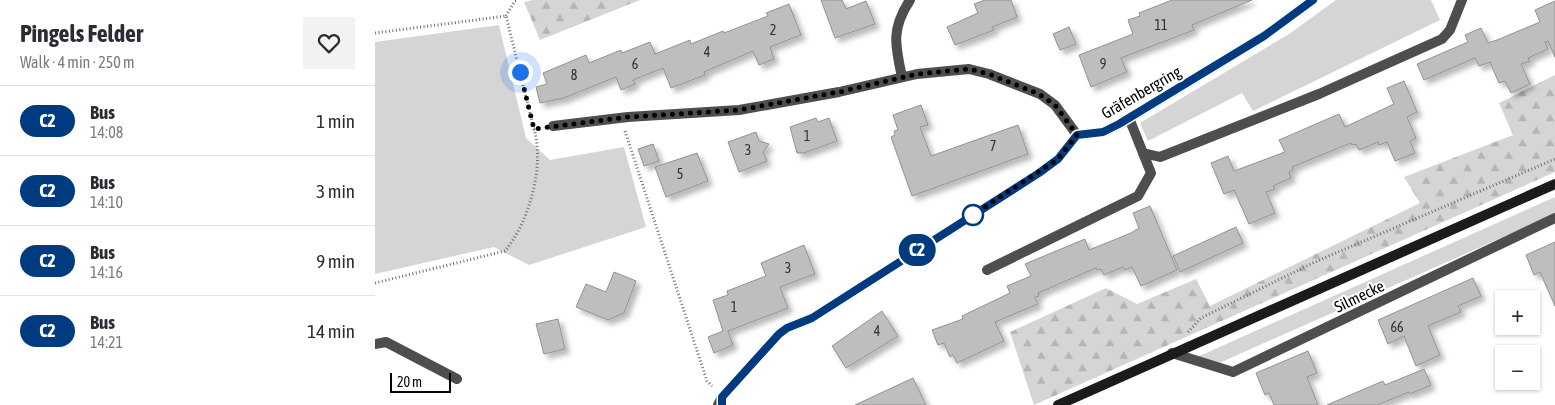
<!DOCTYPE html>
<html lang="en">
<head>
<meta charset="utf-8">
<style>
	:root { --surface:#fff; --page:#f2f2f3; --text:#2b2b33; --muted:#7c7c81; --line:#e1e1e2 }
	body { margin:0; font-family:"Asap Condensed",sans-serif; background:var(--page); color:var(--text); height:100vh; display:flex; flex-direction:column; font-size:19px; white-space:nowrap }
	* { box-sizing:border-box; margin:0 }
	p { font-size:16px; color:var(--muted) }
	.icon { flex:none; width:28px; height:28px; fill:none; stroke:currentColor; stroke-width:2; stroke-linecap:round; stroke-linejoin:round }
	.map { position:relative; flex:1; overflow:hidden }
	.panel { display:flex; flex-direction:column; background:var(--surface); width:375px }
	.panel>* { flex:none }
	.badge { padding:0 10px; border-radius:16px; font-size:18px; line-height:32px }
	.fabs { position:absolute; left:1120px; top:290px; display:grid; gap:10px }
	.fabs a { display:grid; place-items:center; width:45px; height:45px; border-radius:0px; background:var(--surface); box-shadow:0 1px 4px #0004; font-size:25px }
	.scale { position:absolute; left:15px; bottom:12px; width:61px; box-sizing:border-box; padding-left:5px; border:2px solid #000; border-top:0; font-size:14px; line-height:18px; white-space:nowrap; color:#000; -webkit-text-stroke:4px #fff; paint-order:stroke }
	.you { position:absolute; width:25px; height:25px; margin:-12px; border:4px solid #fff; border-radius:50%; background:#1a73e8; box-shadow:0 0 0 8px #1a73e833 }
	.map>.badge { position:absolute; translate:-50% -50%; box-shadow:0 0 0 2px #fff }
	.round { display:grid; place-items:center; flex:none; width:52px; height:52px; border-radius:0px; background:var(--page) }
	.overview { display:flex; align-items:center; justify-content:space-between; height:85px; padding:0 20px }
	h1 { font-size:24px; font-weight:700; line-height:38px }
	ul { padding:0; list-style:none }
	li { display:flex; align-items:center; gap:15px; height:70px; padding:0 20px; border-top:1px solid var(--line) }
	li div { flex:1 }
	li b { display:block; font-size:19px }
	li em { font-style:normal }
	li .badge { min-width:55px; font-weight:700; text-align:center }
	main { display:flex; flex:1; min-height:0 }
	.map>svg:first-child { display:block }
</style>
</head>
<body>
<main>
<section class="panel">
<div class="overview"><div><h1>Pingels Felder</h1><p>Walk · 4 min · 250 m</p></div><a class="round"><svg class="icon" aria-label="heart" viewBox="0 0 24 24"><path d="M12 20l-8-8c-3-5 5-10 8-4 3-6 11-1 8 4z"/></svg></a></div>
<ul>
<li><span class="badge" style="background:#003b80;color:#fff">C2</span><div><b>Bus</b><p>14:08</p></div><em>1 min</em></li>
<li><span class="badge" style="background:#003b80;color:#fff">C2</span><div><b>Bus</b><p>14:10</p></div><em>3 min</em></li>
<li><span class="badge" style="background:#003b80;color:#fff">C2</span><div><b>Bus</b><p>14:16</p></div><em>9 min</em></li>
<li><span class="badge" style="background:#003b80;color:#fff">C2</span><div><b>Bus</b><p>14:21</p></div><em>14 min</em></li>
</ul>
</section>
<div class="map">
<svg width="1180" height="405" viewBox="0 0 1180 405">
	<defs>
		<pattern id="forest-firs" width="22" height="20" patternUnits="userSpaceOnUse" patternTransform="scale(1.25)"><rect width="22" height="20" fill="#d5d5d5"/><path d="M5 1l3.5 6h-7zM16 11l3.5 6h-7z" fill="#b5b5b5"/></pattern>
		<filter id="shadow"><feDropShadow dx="4.5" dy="4.5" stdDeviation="2.5" flood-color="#0004"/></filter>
	</defs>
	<rect width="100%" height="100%" fill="#fff"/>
	<!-- grass -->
	<g fill="#d5d5d5">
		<path d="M961,0H1056L1065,20L878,111L867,93L773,141L765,123L914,34Z"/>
		<path d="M124,25L151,138L175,160L249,147L271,227L154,265L119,247L0,274V42Z"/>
		<path d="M1180,197V214L842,364L820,358Z"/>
	</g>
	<!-- forest -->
	<g fill="url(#forest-firs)">
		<path d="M158,0H265L165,40L149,2Z"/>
		<path d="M1180,75V172L659,405L635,332L731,288L762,304L821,279L835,306L1045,203L1029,177L1138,135L1124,103Z"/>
	</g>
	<!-- building -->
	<g fill="#bebebe" stroke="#929292" filter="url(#shadow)">
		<path d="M446,0H467L471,9L491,1L500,24L460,38Z"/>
		<path d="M610,0H636L642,17L617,27L619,30L580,45L572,27L603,13L599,4Z"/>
		<path d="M797,0H877L817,25L819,30L746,58L752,72L716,87L704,55L758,34L753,20L765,16L764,13Z"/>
		<path d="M1180,1V57L1173,41L1170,42L1173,49L1153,58L1155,61L1146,64L1155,84L1136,93L1130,81L1124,83L1115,62L1104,66L1100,58L1049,80L1042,64L1093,42L1090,35L1106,28L1113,43L1122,40L1165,22L1160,10Z"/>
		<path d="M414,4L426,35L395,47L399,59L384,65L378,51L329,72L330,75L296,88L288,68L258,80L260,84L246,90L241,77L189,98L165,103L161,87L172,84L168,73L211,55L214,63L246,50L247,53L275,42L280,54L315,40L316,44L348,31L349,33L393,16L391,13Z"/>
		<path d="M694,27L701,44L685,50L678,34Z"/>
		<path d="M1029,81L1042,112L1032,117L1041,138L1035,141L1040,153L1020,161L1012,142L1004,145L1003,142L984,150L981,144L977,145L976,143L917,167L918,170L914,172L916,178L898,186L900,189L891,192L900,213L874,224L859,190L849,194L836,163L853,156L859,171L910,152L904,140L964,114L970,127L1019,104L1012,88Z"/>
		<path d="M546,105L553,125L545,127L556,156L643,125L653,154L537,196L516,137L520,135L519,131L523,130L518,115Z"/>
		<path d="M441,118L443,122L454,118L462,141L429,153H422L415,127Z"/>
		<path d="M381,132L384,141L394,144L388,152L392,161L364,172L353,142Z"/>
		<path d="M278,144L284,161L269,166L263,149Z"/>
		<path d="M322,153L333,181L291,197L280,167Z"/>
		<path d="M775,206L802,270L766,286L757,267L750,270L748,267L729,275L726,269L722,270L721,268L663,293L664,296L660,297L663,304L620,322L629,341L582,363L578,355L575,357L569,343L563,345L557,330L588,319L587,316L635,293L632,286L656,276L650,264L710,239L714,250L756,233L764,228L758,213Z"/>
		<path d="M861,227L868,243L805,272L798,256Z"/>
		<path d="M1180,242V306L1165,272L1159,275L1151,255Z"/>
		<path d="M429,245L440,274L405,287L413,308L353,331L358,345L339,353L333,337L348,331L338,300L353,295L352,291L391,276L386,263Z"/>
		<path d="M239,272L261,281L249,313L233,320L201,307L211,284L231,292Z"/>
		<path d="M1098,278L1106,296L1083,306L1086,312L1053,326L1065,355L1041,366L1029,336L1013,344L1003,320Z"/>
		<path d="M507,311L523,336L471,368L457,346Z"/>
		<path d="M183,319L190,349L169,354L161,324Z"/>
		<path d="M933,351L942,373L932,377L943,405H899L894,393L890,395L881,373Z"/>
		<path d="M1049,369L1056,385L1035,394L1034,392L1002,405H952L1008,381L1010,385Z"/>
		<path d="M538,378L551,405H480Z"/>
	</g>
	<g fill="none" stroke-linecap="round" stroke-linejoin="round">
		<!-- path -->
		<g stroke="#707070" stroke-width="3" stroke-dasharray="1 2.5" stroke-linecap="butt">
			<path d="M131,16L140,1L143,0"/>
			<path d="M0,33L131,16L159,129L165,128"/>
			<path d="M250,131L332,381L337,386"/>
			<path d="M0,283L130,251C154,222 170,166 159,129"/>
			<path d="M813,332L826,318L940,262L1180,159"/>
		</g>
		<!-- service -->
		<g stroke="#4e4e4e" stroke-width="10">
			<path d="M768,153L785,157L944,94L1067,39L1075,30L1087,0"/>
			<path d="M612,270L763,196L776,173L754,118"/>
			<path d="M0,344L11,342L82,379"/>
		</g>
		<!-- minor -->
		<g stroke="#4e4e4e" stroke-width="10">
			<path d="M527,77C520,45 516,29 535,0"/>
			<path d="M178,126L253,117L364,110L464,92L542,74L594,69L614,74L665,94L680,105L702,135"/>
			<path d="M702,135L728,132L745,124L889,36L938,0"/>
			<path d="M797,353L858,372L1180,218"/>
			<path d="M343,405L347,397L404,334L412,328L437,318L664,173L683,159L702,135"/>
		</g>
		<!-- secondary -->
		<path stroke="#1b1b1b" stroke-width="10" d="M683,405L1180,184"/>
	</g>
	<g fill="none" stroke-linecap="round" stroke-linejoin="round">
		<!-- line casing -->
		<g stroke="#fff" stroke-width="11">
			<path id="line" d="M347,405V397L404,334L412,328L437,318L664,173L683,159L702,135L728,132L744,124L889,36L938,0"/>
		</g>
		<!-- line -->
		<use href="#line" stroke="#003b80" stroke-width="8"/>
		<!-- walk -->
		<path stroke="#000" stroke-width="5" stroke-dasharray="0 9" d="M145,72L159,129L253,117L364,110L464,92L542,74L594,69L614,74L664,94L680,105L702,135L683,159L598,215"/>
	</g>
	<!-- markers -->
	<circle fill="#fff" stroke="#003b80" stroke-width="2.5" cx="598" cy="215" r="10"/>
	<g text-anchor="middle" stroke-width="4" stroke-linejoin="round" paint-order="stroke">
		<!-- number labels -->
		<g font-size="14" fill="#303030">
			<text x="786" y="30">11</text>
			<text x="398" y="35">2</text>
			<text x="332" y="57">4</text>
			<text x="260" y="69">6</text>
			<text x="728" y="69">9</text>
			<text x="199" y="80">8</text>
			<text x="432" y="141">1</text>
			<text x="618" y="151">7</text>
			<text x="373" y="155">3</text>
			<text x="305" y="179">5</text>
			<text x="413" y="273">3</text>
			<text x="359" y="312">1</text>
			<text x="1022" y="332">66</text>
			<text x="502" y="336">4</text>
		</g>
		<!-- street labels -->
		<g font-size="16" fill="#000" stroke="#fff">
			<text transform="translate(766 92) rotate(-30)" y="6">Gräfenbergring</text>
			<text transform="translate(984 296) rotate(-26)" y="6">Silmecke</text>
		</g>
	</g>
</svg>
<div class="fabs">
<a>+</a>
<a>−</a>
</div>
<div class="scale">20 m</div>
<div class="you" style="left:145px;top:72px"></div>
<b class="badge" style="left:542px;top:250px;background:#003b80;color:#fff">C2</b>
</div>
</main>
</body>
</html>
